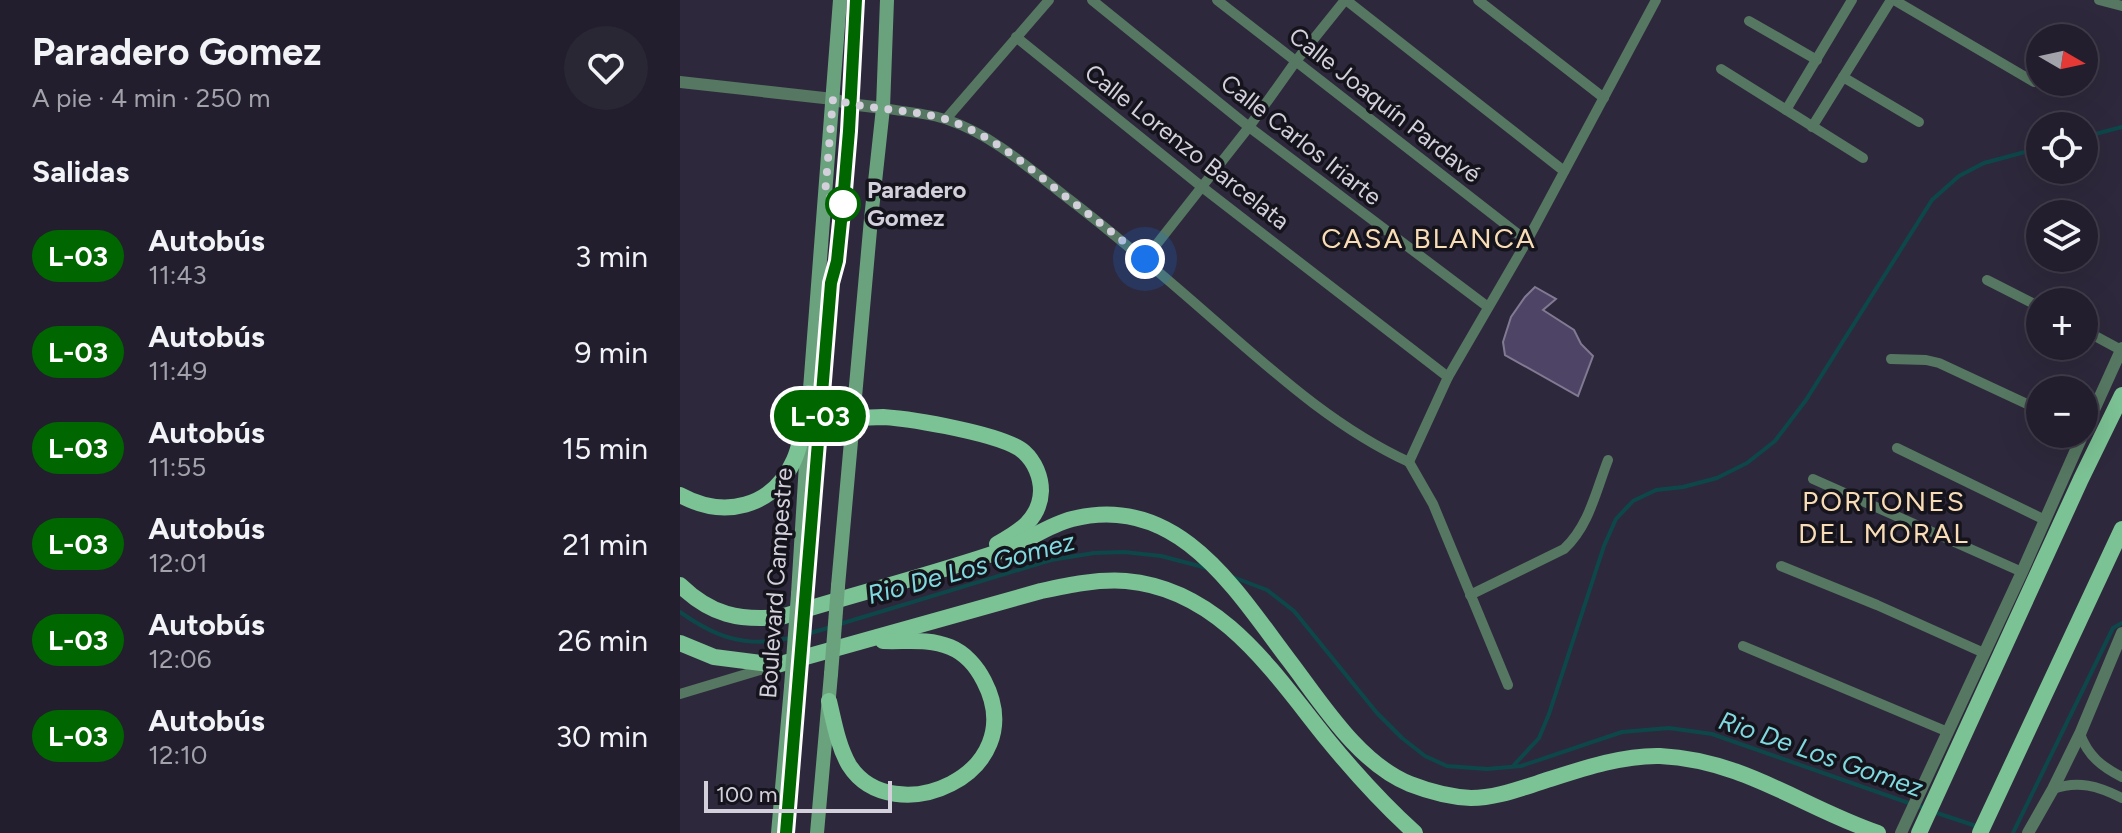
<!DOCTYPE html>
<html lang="es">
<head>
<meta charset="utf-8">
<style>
	:root { --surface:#221e2d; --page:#2a2735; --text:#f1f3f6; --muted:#a2a2aa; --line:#3f3c49 }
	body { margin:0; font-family:Figtree,sans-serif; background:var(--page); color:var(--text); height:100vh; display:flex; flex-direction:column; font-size:30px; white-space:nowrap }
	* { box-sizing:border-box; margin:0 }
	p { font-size:26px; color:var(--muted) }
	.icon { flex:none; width:44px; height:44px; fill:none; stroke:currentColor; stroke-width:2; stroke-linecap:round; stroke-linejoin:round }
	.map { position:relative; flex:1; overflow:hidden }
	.panel { display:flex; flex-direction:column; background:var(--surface); width:680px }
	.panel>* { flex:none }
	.badge { padding:0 16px; border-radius:26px; font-size:28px; line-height:52px }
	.needle { width:52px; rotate:99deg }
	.buttons { position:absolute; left:1346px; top:24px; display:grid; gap:16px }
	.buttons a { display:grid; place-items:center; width:72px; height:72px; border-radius:50%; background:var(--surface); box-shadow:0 8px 32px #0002,0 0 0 2px var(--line); font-size:40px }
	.scale { position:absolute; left:24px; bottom:20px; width:188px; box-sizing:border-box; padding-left:8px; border:4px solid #d3d0dc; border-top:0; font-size:22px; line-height:28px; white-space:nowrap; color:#d3d0dc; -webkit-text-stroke:6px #15131b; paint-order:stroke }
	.you { position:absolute; width:40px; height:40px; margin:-20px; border:6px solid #fff; border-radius:50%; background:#1a73e8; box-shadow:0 0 0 12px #1a73e833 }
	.map>.badge { position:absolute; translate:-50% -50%; box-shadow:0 0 0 4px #fff }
	h2 { padding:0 32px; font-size:30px; line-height:72px }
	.round { display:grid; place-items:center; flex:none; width:84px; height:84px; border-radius:42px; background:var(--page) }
	.summary { display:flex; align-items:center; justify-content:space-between; height:136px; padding:0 32px }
	h1 { font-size:38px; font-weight:700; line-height:60px }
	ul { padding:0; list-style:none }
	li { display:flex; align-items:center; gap:24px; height:96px; padding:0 32px }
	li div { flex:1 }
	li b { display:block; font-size:30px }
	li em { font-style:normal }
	li .badge { min-width:88px; font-weight:700; text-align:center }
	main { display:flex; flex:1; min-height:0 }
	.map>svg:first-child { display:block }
</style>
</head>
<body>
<main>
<section class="panel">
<div class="summary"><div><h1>Paradero Gomez</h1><p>A pie · 4 min · 250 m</p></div><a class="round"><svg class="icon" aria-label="heart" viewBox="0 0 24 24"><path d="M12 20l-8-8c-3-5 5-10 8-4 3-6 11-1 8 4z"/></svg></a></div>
<h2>Salidas</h2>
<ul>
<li><span class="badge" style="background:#060;color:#fff">L-03</span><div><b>Autobús</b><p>11:43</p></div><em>3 min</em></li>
<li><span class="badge" style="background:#060;color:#fff">L-03</span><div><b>Autobús</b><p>11:49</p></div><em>9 min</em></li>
<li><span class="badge" style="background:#060;color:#fff">L-03</span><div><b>Autobús</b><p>11:55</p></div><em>15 min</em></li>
<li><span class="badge" style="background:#060;color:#fff">L-03</span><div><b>Autobús</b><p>12:01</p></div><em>21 min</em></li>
<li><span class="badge" style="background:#060;color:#fff">L-03</span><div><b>Autobús</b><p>12:06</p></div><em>26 min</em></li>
<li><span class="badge" style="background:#060;color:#fff">L-03</span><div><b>Autobús</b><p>12:10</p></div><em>30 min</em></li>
</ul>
</section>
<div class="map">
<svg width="1442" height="833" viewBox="0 0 1442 833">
	<rect width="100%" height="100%" fill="#2e283c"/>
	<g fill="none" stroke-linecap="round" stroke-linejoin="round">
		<!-- stream -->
		<g stroke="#0d474a" stroke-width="4">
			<path d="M1404,137L1442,127"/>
			<path d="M550,576L587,590L614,611L697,713L722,738L745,756L767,766L807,769L841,766L942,732L989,728L1032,734L1246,809"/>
			<path d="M0,612C56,652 88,646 151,627"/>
			<path d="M160,624L371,560L414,553L444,552L481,556L527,568"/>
			<path d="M834,765L859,738L869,714L924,546L936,519L953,501L976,490L1003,487L1037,478L1067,463L1095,441L1126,400L1252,200L1279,176L1304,163L1360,148"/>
			<path d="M1254,812L1299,827"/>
			<path d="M1333,833L1433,628L1442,623"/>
		</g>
	</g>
	<!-- building -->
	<path fill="#4e4465" stroke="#817a92" stroke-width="2" d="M855,287L876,299L863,310L894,330L901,344L913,356L898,396L825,355L823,342L831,317L845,297Z"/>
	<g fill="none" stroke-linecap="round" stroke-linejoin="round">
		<!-- minor -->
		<g stroke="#567761" stroke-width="10">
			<path d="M412,0L569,127L808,307"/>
			<path d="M537,0L847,241"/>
			<path d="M666,0L884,171"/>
			<path d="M798,0L924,98"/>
			<path d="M1214,0L1354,82"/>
			<path d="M1419,0L1442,6"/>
			<path d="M1069,21L1137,60"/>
			<path d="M336,37L522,187L768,377"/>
			<path d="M1041,69L1183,158"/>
			<path d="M1163,77L1239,122"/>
			<path d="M203,108C224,112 248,113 268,120C312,135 349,168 385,196C436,235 485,277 534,320C595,373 655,428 729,462"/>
			<path d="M1106,110L1172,0"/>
			<path d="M266,119L369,0"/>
			<path d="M1132,127L1211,0"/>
			<path d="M465,259L569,127L616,61L665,0"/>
			<path d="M1307,280L1360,307"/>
			<path d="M1404,330L1441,350"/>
			<path d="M1211,359L1246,360L1259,363L1360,410"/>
			<path d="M1217,448L1365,520"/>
			<path d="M729,462L768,377L847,241L976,0"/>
			<path d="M729,462L753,504L828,685"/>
			<path d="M1133,479L1342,572"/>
			<path d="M1101,566L1197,605L1304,653"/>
			<path d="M790,595L884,549C909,526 916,491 928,460"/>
			<path d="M1063,646L1268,732"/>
			<path d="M0,694L90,667"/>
			<path d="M1400,734C1408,756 1422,767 1442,777"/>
			<path d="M1373,789C1398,780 1418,786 1442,798"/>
		</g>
		<!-- tertiary -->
		<g stroke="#567761" stroke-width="12">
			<path d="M0,82L153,99L169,104L203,108"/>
			<path d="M1404,432L1442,348"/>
			<path d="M1221,833L1342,572L1403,434"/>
			<path d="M1348,833L1373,789L1400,734L1442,633"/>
		</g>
		<!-- secondary -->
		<g stroke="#6ba27e" stroke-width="14">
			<path d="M129,402L160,0"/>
			<path d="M158,586L191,219L203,108L207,0"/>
			<path d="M118,594L128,431"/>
			<path d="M98,833L111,687"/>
			<path d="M137,833L151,674"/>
		</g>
		<!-- primary -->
		<g stroke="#7bc294" stroke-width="16">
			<path d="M172,419C182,418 192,417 203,417C232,419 324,434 344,452C355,462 361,477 361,491C360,519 339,532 317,544"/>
			<path d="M0,495C44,519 93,508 114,460C123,439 125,415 129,393"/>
			<path d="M0,585C31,615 59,621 101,617C175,594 251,575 324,550C348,541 368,525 392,519C497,492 555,589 608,659C641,702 678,763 730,784C748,791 771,797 791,798C814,798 836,790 858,783C896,771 940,755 980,756C1064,760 1122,807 1198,833"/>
			<path d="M0,643L34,657L97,665L361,591C389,585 417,579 446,581C540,589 593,672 647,739C674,772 703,804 735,833"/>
			<path d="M149,701C154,722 158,746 169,765C212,833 353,775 304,681C297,667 285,653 270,647C248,638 226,642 203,641"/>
			<path d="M1239,833L1401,479L1442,395"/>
			<path d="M1300,833L1442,529"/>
		</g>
		<!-- secondary-bridge -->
		<g stroke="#6ba27e" stroke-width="14">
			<path d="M151,674L158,586"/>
			<path d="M111,687L118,594"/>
		</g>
	</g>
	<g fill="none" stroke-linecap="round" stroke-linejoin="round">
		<!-- line casing -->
		<g stroke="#fff" stroke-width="18">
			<path id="line" d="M106,833L151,283L157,261L163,202L169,131L176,0"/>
		</g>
		<!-- line -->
		<use href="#line" stroke="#060" stroke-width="12"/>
		<!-- walk -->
		<path stroke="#d3d0dc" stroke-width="8" stroke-dasharray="0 14.4" d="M163,204L145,195L153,99C190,111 231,108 268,120C309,134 344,163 377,190C407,213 436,235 465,259"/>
	</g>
	<!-- markers -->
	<circle fill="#fff" stroke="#060" stroke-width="4" cx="163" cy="204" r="16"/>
	<g text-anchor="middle" stroke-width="7" stroke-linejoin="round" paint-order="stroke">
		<!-- street labels -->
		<g font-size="24" fill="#d3d0dc" stroke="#15131b">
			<text transform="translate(705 105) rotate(38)" y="8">Calle Joaquín Pardavé</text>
			<text transform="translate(621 140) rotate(38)" y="8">Calle Carlos Iriarte</text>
			<text transform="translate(507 147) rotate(38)" y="8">Calle Lorenzo Barcelata</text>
			<text transform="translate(96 583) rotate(-86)" y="8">Boulevard Campestre</text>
		</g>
		<!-- stop labels -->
		<g font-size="24" font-weight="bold" fill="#d3d0dc" stroke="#15131b" text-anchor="start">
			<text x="187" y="198">Paradero<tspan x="187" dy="28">Gomez</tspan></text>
		</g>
		<!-- water labels -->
		<g font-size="26" font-style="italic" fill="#7fd9de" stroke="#15131b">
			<text transform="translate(291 568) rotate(-15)" y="9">Rio De Los Gomez</text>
			<text transform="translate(1141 754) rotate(19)" y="9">Rio De Los Gomez</text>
		</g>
		<!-- quarter labels -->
		<g font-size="28" letter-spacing="2" fill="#f8dcb5" stroke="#15131b">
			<text x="749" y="248">CASA BLANCA</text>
			<text x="1204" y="511">PORTONES<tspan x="1204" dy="32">DEL MORAL</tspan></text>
		</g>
	</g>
</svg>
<div class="buttons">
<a><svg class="needle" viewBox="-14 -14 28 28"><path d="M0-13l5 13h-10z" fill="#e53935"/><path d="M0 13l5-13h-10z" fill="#a2a2aa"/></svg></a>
<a><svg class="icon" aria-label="locate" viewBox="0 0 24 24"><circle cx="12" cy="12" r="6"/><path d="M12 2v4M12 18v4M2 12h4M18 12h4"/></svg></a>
<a><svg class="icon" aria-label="layers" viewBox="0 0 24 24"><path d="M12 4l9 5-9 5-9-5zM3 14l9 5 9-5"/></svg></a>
<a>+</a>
<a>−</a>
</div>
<div class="scale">100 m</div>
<div class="you" style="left:465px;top:259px"></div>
<b class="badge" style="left:140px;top:416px;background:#060;color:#fff">L-03</b>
</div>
</main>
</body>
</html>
